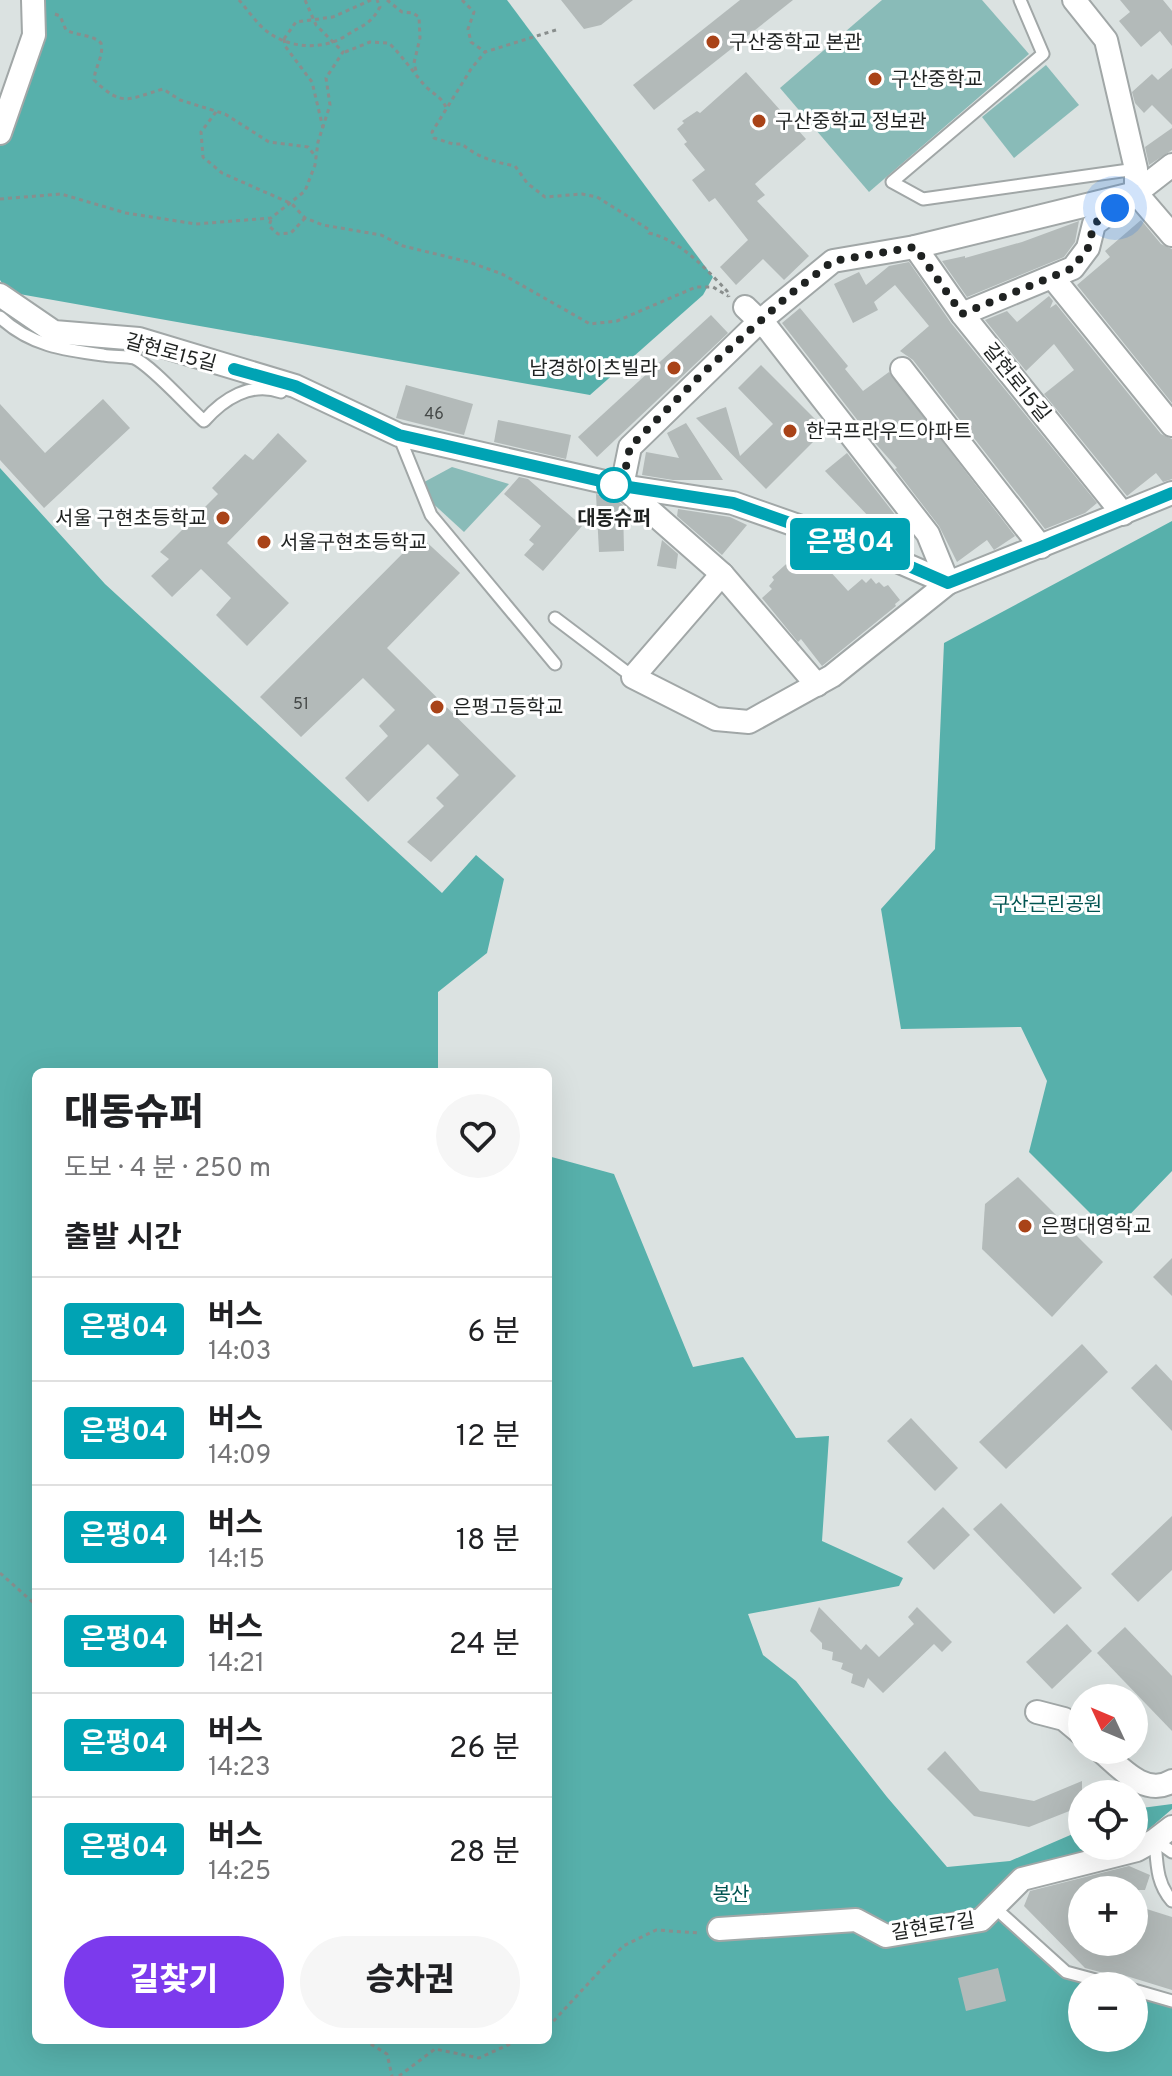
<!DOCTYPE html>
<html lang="ko">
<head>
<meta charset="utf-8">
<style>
	:root { --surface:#fff; --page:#f6f6f6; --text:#202124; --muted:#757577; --line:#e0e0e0; --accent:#7c3aed }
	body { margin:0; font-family:Overpass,"Noto Sans KR",sans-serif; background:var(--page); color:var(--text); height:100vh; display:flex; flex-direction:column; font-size:30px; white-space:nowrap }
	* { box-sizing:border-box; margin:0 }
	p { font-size:26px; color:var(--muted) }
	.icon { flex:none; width:44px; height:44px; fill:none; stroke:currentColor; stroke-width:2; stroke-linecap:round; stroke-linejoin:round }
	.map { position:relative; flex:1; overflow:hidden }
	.panel { position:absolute; left:32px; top:1068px; width:520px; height:976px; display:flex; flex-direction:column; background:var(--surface); border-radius:12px; box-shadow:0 8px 32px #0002 }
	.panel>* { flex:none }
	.badge { padding:0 16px; border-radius:6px; font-size:28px; line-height:52px }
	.needle { width:52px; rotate:314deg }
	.buttons { position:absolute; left:1068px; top:1684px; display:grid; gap:16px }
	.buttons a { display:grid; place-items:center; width:80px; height:80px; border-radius:50%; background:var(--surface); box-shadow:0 8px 32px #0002; font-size:40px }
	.you { position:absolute; width:40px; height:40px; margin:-20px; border:6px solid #fff; border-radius:50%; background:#1a73e8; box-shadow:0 0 0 12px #1a73e833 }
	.map>.badge { position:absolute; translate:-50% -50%; box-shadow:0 0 0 4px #fff }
	h2 { padding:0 32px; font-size:30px; line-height:72px }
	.round { display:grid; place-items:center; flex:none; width:84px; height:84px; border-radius:42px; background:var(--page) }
	.overview { display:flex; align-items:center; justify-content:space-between; height:136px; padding:0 32px }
	h1 { font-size:38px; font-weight:800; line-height:60px }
	.primary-button { display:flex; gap:16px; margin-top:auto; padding:16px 32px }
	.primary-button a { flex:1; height:92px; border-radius:48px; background:var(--accent); color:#fff; font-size:32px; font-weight:800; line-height:92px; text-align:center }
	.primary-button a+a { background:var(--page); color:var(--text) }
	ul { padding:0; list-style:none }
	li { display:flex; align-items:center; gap:24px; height:104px; padding:0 32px; border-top:2px solid var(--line) }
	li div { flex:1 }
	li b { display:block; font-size:30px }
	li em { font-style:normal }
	li .badge { min-width:88px; font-weight:700; text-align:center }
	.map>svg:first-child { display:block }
</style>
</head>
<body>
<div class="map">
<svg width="1172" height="2076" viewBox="0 0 1172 2076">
	<rect width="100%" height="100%" fill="#dbe2e1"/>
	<!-- green -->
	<g fill="#89bbb8">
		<path d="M882,0H982L1029,54L869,192L780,88Z"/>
		<path d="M1046,65L1079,105L1014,158L982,117Z"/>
		<path d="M452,467L509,484L464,532L415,487Z"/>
	</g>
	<!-- forest -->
	<g fill="#57b0ab">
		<path d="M33,0H507L713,277L703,295L590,395L8,292L0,280V133Z"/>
		<path d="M0,468L105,584L442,893L476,855L504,879L487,953L438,992V1072H36V2040H548V1156L614,1174L693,1367L743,1357L796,1438L829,1436L822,1541L903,1578L899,1586L748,1614L763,1655L796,1681L887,1797L947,1867L1010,1861L1082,1830V1846H1126L1016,1874L997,1916L1063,1977L1094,1986H1082V2038H1134V1997L1172,2008V2076H0Z"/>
		<path d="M1172,521V1171L1111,1234L1029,1152L1047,1081L1021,1027L901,1029L881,909L935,849L944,643Z"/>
		<path d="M1172,1804V1809L1134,1842V1809Z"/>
	</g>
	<!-- building -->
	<g fill="#b3bab9">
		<path d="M561,0H633L601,25L584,29Z"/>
		<path d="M740,0H793L654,110L633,85Z"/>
		<path d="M1120,0H1163L1172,11V46L1160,31L1141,47L1119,21L1130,12Z"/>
		<path d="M1172,68V125L1152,105L1144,113L1135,103L1132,92L1152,74L1158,80Z"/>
		<path d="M746,72L806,139L755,184L765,195L757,201L809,256L784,280L763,259L736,285L720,267L748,240L715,198L709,202L692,180L705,170L684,144L687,142L677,129L684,123L682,121L697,111L700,113Z"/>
		<path d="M1172,128V150L1149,165L1145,147Z"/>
		<path d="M1141,220L1161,244L1172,249V403L1077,285L1110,257L1105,251Z"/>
		<path d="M1079,221L1075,242L1064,257L967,297L942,261L965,256V258L1022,242Z"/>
		<path d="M909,262L951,323L1097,503L1085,513L1045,529L913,360L900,351L929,326L895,285L874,302L878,310L853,323L834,284L859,272L866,285L889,266Z"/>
		<path d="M1049,296L1053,301L1050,308L1056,304L1161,434L1172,439V479L1163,482L1156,473L1127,496L1044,394L1074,370L1054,344L1026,371L985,320L1007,311L1017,322Z"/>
		<path d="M800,308L848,366L845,369L863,391L889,372L1015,536L994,550L987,540L957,562L939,526L895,469L897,468L876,444L782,323Z"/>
		<path d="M711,315L728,333L597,457L578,437Z"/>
		<path d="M761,365L821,425L808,437L813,442L766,489L696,418L726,407L740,456L773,424L738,388Z"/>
		<path d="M406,385L473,404L464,435L396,418Z"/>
		<path d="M103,399L130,428L44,508L0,460V404L45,453Z"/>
		<path d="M498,420L571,435L566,459L494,442Z"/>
		<path d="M686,423L723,480H673L642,475L646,452L679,458L667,433Z"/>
		<path d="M278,433L307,461L227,543L289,603L247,646L216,615L231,598L201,569L172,597L151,576L169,559L160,552L218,494L212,488L245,454L253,460Z"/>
		<path d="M847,453L914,539L904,549L897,546L825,471Z"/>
		<path d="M519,477L528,479L582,526L543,571L524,555L534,544L529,540L541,526L504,494Z"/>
		<path d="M596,494L615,499L623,505L624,551L599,552Z"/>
		<path d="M678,509L730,517L747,525L722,555L677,516Z"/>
		<path d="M420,536L460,573L387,648L516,776L431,862L407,842L444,806L436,798L459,775L428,744L368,802L345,778L388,736L379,726L395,710L363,678L301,737L260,697Z"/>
		<path d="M662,540L678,554L676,569L657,566Z"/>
		<path d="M797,554L805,563L809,560L815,567L819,565L825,572L828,569L848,591L862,579L866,583L871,578L876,584L879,582L884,587L888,585L900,600L895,604L896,606L822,666L801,639L798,642L762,598L772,589L769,586L774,580L772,577Z"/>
		<path d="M1018,1177L1103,1262L1052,1317L982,1249L985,1204Z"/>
		<path d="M1172,1258V1296L1153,1277Z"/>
		<path d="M1082,1344L1108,1372L1006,1469L979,1442Z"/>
		<path d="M1156,1364L1172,1381V1431L1131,1388Z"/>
		<path d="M911,1418L958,1468L935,1491L887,1441Z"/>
		<path d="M1001,1503L1082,1588L1054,1614L973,1529Z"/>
		<path d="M943,1507L970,1535L934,1570L907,1542Z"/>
		<path d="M1172,1516V1570L1138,1602L1111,1574Z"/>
		<path d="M819,1607L861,1650L866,1644L879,1657L914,1624L908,1617L917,1607L952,1642L942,1652L934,1644L883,1693L868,1678L864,1688L851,1683L853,1674L841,1669L843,1663L832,1660L833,1652L822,1649V1643L810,1631Z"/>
		<path d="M1067,1624L1092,1651L1052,1689L1026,1662Z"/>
		<path d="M1125,1627L1172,1676V1731L1097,1653Z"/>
		<path d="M945,1751L980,1791L1034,1801L1082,1781V1806L1029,1827L974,1816L927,1769Z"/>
		<path d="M1129,1866L1150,1875L1145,1890H1082V1942H1134V1905L1172,1917V1990L1120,1974L1119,1977L1085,1968L1024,1906L1030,1891Z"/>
		<path d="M998,1968L1006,2001L966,2011L958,1978Z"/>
	</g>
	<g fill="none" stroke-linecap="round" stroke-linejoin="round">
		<!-- lane casing -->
		<g stroke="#a1a7a7" stroke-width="15">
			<g id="lane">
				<path d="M1020,0L1043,54L892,182L923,199L1136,169"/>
				<path d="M0,317C29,345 64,350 103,355C112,357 125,356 134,358C151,365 188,407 204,421C223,399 251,381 281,392"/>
				<path d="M399,436L431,515L555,664"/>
				<path d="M555,618L633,677"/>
				<path d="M1155,1840C1157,1863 1156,1883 1172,1901"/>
				<path d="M1155,1840L1172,1852"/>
				<path d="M994,1907L1066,1972L1118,1986"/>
				<path d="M1134,1990L1172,2001"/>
			</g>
		</g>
		<!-- street casing -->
		<g stroke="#a1a7a7" stroke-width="26">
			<g id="street">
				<path d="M1074,0L1106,40L1136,169V193L1172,165"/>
				<path d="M0,133L34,35L33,0"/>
				<path d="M1136,193L1172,235"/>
				<path d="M915,247L962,314L1123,514"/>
				<path d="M1053,278L1172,425"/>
				<path d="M0,295L54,332L139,339L295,386L399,435L622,486L733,503L895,560L948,583L1172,493"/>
				<path d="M962,314L1073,268L1088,248L1094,224L1127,200"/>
				<path d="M902,369L1041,547"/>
				<path d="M722,574L633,677L716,719L749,722L832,676L948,583L928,534L769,330L745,307"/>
				<path d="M817,685L722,574L622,486L630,447L760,321L833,261L915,247L1136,193"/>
				<path d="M1037,1712L1064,1719L1082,1734"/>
				<path d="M1100,1750C1119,1766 1145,1798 1172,1781"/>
				<path d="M719,1929L856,1920L886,1936L981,1920L1022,1879L1137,1850L1155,1840L1172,1827"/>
			</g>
		</g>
		<!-- path -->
		<g stroke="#898e8d" stroke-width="3" stroke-dasharray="4 4" stroke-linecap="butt">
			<path d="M239,0C247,9 255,21 264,29C287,49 323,51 347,35C364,24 370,25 380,7L377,0"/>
			<path d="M387,0L402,12L413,13L419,17L420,38L414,63L416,71"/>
			<path d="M462,0L474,12L468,29L471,42L485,52"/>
			<path d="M55,14L60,16L66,30C78,36 91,34 101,43C104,57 95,66 94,80C123,108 128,99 163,89L180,100L225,114L269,142L308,147L316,157"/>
			<path d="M556,30L485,52L471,69L432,132L434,138L453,144H462C478,158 495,162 515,166L527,183L545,197L582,194L597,197L648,229L649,233C680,240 706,269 727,291L729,297"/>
			<path d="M284,39L285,46L312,82L323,128"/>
			<path d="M284,39L296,22L333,17L371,0"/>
			<path d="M345,52L370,42L389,43C403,57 413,72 426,87C435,95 443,98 447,110"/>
			<path d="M216,112L201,132L203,157L222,173L292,204L305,218L323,225L381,235L403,246L469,262L502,274L590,324L617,321L696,287H713L728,296"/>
			<path d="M0,199L61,194L126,213L196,224L271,218L305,191L315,165L318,142L330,105L326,78L343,52L316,25L305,0"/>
			<path d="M271,220L269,226L278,234L291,233L305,218"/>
			<path d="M0,1573L36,1605"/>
			<path d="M548,2027L623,1946L656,1930L700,1933"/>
			<path d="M364,2040L387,2054L392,2076"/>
			<path d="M399,2076L435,2049L479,2058L519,2040"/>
		</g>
		<!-- lane -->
		<use href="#lane" stroke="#fff" stroke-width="11"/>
		<!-- street -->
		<use href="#street" stroke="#fff" stroke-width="22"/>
	</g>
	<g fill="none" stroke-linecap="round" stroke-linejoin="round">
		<!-- line casing -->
		<g stroke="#fff" stroke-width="18">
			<path id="line" d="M234,369L295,386L399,435L622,486L733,503L895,560L948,583L1041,547L1172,493"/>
		</g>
		<!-- line -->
		<use href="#line" stroke="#00a3b4" stroke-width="12"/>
		<!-- walk -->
		<path stroke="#1f2221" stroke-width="8" stroke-dasharray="0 14.4" d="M614,485L622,486L630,447L704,372L789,295L833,261L915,247L962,314L1073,268L1088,248L1094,224L1115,208"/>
	</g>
	<!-- markers -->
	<g fill="#a94318" stroke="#fff" stroke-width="3">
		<circle cx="713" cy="42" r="8"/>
		<circle cx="875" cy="79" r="8"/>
		<circle cx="759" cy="121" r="8"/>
		<circle cx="674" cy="368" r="8"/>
		<circle cx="790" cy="431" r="8"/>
		<circle cx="223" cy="518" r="8"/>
		<circle cx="264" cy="542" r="8"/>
		<circle cx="437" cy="707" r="8"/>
		<circle cx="1025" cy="1226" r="8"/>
	</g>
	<circle fill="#fff" stroke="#00a3b4" stroke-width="4" cx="614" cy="485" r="16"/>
	<g text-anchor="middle" stroke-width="6" stroke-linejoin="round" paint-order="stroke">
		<!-- number labels -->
		<g font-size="16" fill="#444847">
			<text x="434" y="419">46</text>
			<text x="301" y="709">51</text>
		</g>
		<!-- poi labels -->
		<g font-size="20" fill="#1f2221" stroke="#fff" text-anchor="start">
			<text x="729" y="49">구산중학교 본관</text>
			<text x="891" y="86">구산중학교</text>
			<text x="775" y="128">구산중학교 정보관</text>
			<text x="658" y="375" text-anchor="end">남경하이츠빌라</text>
			<text x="806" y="438">한국프라우드아파트</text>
			<text x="207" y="525" text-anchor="end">서울 구현초등학교</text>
			<text x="280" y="549">서울구현초등학교</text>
			<text x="453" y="714">은평고등학교</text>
			<text x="1041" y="1233">은평대영학교</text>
		</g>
		<!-- street labels -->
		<g font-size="20" fill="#1f2221" stroke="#fff">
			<text transform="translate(171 352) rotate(15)" y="7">갈현로15길</text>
			<text transform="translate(1017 382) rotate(51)" y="7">갈현로15길</text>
			<text transform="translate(933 1926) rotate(-9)" y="7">갈현로7길</text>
		</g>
		<!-- stop labels -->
		<g font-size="20" font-weight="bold" fill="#1f2221" stroke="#fff">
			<text x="614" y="525">대동슈퍼</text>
		</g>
		<!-- park labels -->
		<g font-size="20" fill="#005451" stroke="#fff">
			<text x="1047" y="911">구산근린공원</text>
			<text x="731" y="1901">봉산</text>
		</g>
	</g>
</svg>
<div class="buttons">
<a><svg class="needle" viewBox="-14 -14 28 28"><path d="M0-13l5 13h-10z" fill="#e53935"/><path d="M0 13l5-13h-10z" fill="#757577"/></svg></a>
<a><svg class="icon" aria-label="locate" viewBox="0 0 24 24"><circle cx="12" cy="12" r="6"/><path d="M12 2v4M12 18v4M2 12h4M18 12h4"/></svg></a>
<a>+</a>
<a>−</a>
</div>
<div class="you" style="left:1115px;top:208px"></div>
<b class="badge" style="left:850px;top:544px;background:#00a3b4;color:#fff">은평04</b>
<section class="panel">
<div class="overview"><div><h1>대동슈퍼</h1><p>도보 · 4 분 · 250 m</p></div><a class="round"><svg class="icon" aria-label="heart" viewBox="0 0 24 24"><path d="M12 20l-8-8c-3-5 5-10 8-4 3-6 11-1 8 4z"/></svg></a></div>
<h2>출발 시간</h2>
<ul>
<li><span class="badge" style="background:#00a3b4;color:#fff">은평04</span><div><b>버스</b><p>14:03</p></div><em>6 분</em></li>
<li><span class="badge" style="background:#00a3b4;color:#fff">은평04</span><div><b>버스</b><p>14:09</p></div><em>12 분</em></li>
<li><span class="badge" style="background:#00a3b4;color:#fff">은평04</span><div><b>버스</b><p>14:15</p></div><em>18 분</em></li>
<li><span class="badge" style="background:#00a3b4;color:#fff">은평04</span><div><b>버스</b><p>14:21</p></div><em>24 분</em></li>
<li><span class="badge" style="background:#00a3b4;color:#fff">은평04</span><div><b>버스</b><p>14:23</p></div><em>26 분</em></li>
<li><span class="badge" style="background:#00a3b4;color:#fff">은평04</span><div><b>버스</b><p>14:25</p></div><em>28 분</em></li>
</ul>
<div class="primary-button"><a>길찾기</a><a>승차권</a></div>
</section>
</div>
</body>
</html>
